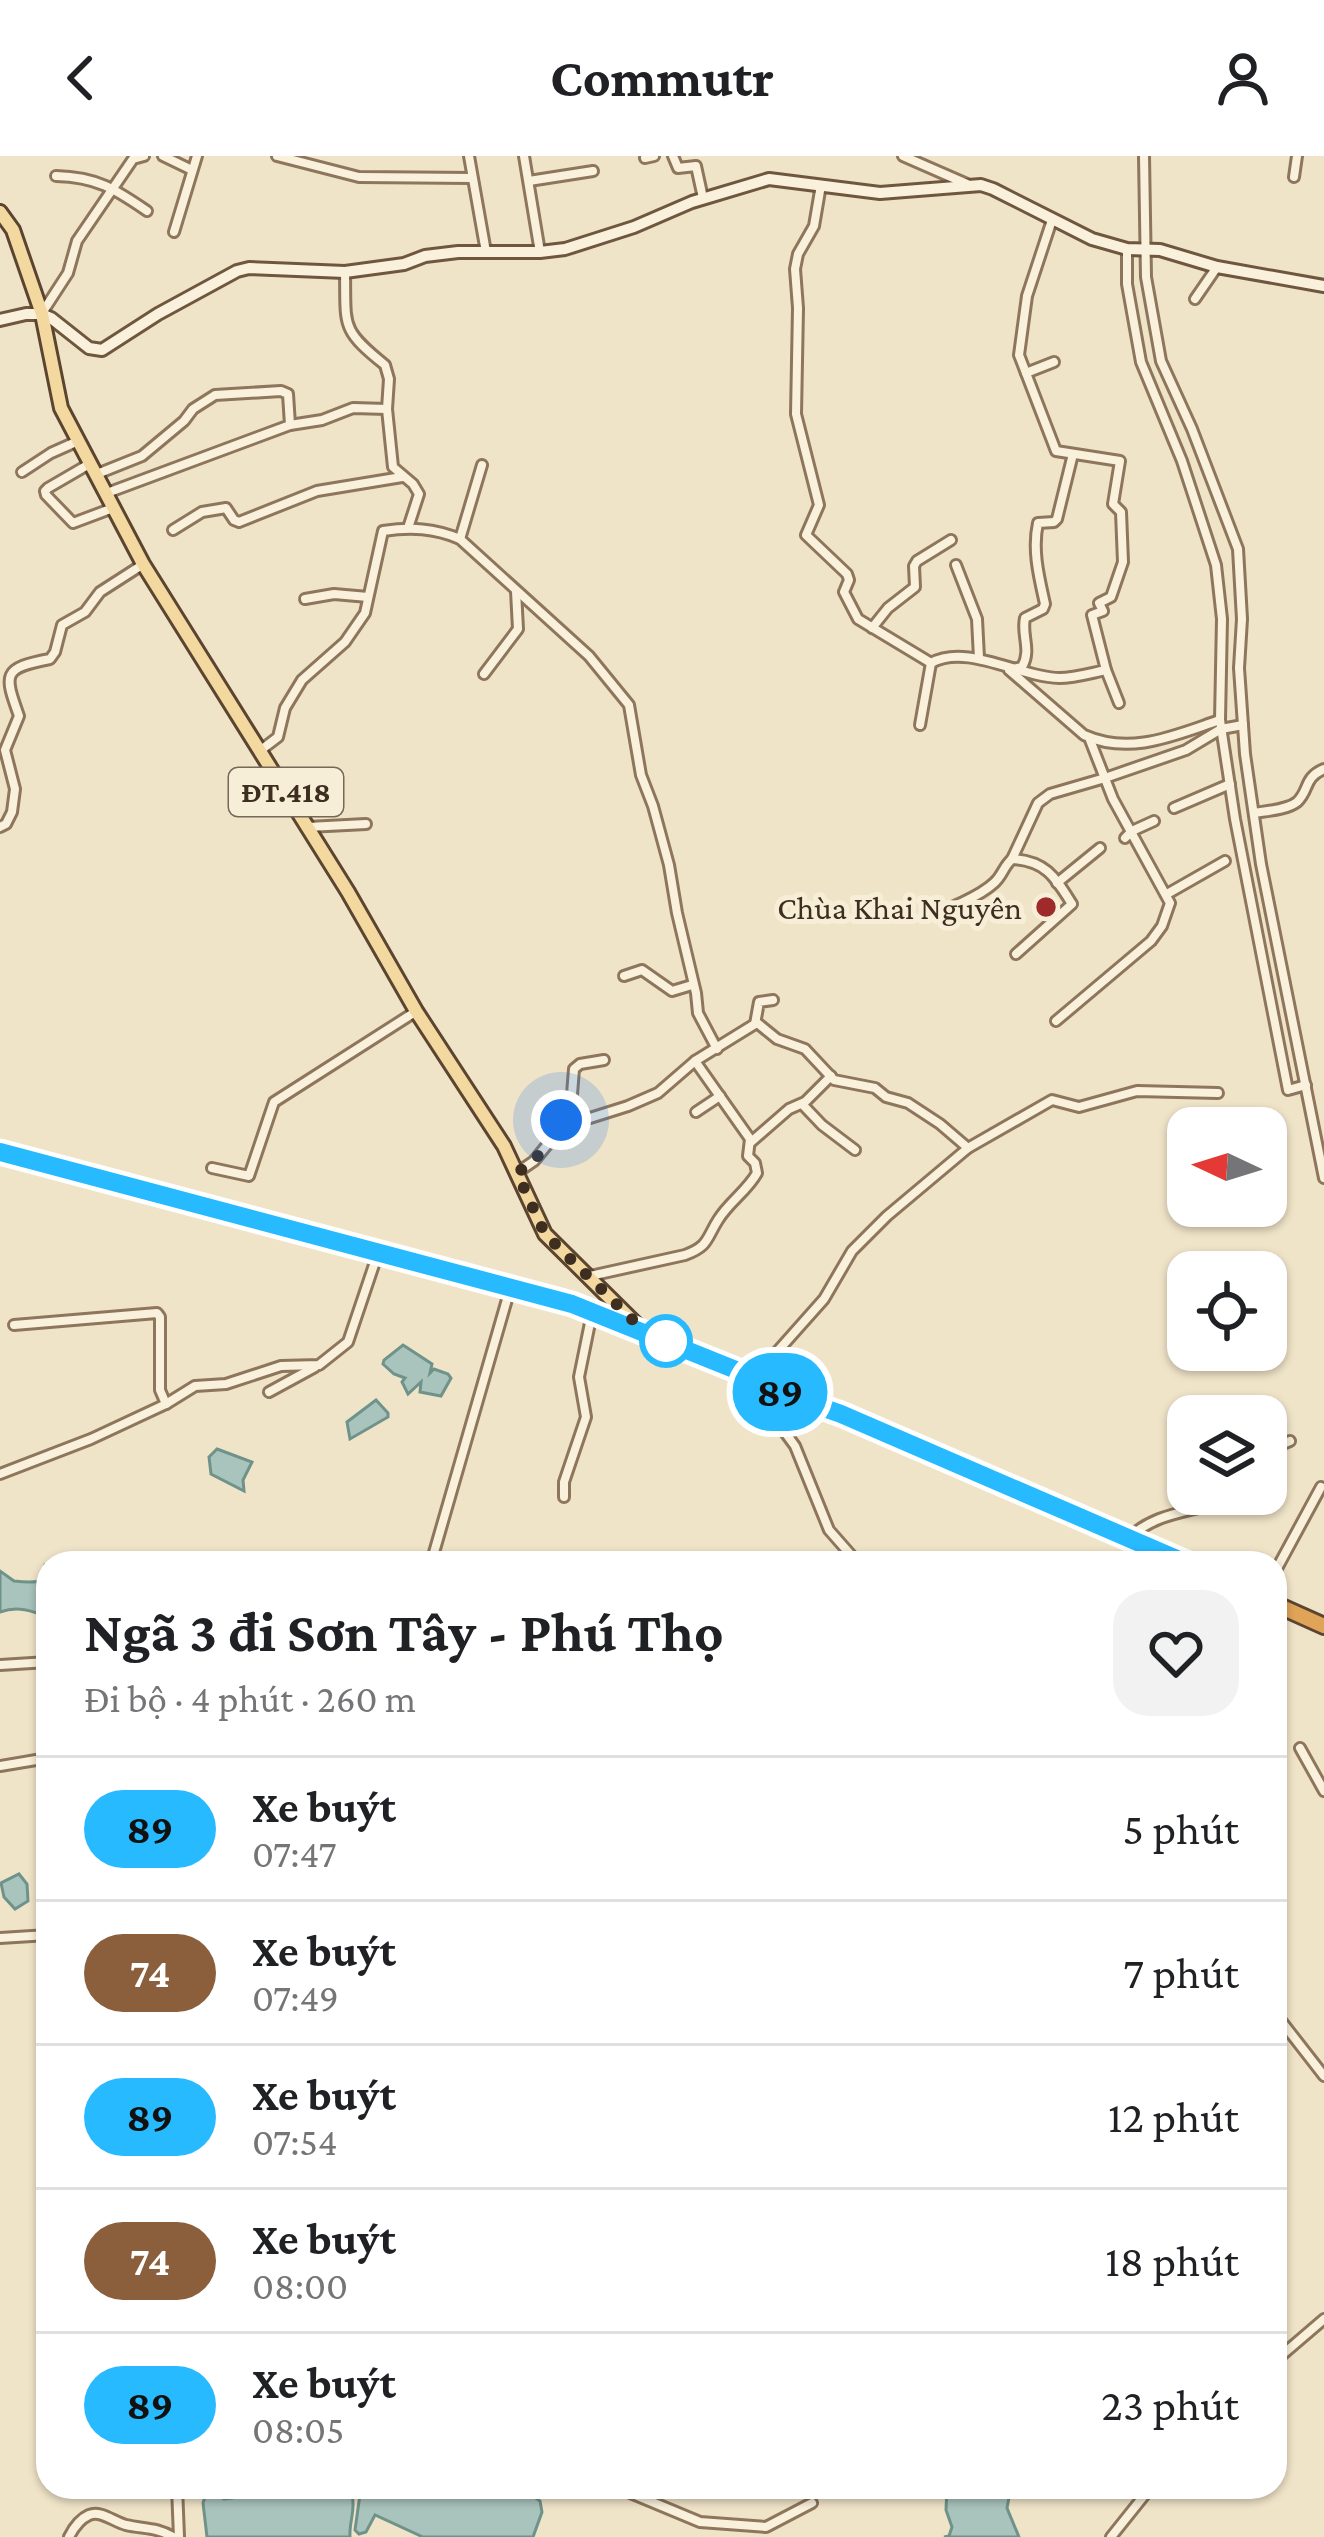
<!DOCTYPE html>
<html lang="vi">
<head>
<meta charset="utf-8">
<style>
	:root { --surface:#fff; --page:#f2f2f2; --text:#202124; --muted:#757577; --line:#e0e0e0 }
	body { margin:0; font-family:"Crimson Pro",serif; background:var(--page); color:var(--text); height:100vh; display:flex; flex-direction:column; font-size:45px; white-space:nowrap }
	* { box-sizing:border-box; margin:0 }
	p { font-size:39px; color:var(--muted) }
	.icon { flex:none; width:66px; height:66px; fill:none; stroke:currentColor; stroke-width:2; stroke-linecap:round; stroke-linejoin:round }
	.map { position:relative; flex:1; overflow:hidden }
	.details { position:absolute; left:36px; top:1395px; width:1251px; height:948px; display:flex; flex-direction:column; background:var(--surface); border-radius:36px; box-shadow:0 3px 9px #0004 }
	.details>* { flex:none }
	.badge { padding:0 24px; border-radius:39px; font-size:42px; line-height:78px }
	.needle { width:78px; rotate:274deg }
	.buttons { position:absolute; left:1167px; top:951px; display:grid; gap:24px }
	.buttons a { display:grid; place-items:center; width:120px; height:120px; border-radius:24px; background:var(--surface); box-shadow:0 3px 9px #0004; font-size:60px }
	.you { position:absolute; width:60px; height:60px; margin:-30px; border:9px solid #fff; border-radius:50%; background:#1a73e8; box-shadow:0 0 0 18px #1a73e833 }
	.map>.badge { position:absolute; translate:-50% -50%; box-shadow:0 0 0 6px #fff }
	.round { display:grid; place-items:center; flex:none; width:126px; height:126px; border-radius:36px; background:var(--page) }
	.summary { display:flex; align-items:center; justify-content:space-between; height:204px; padding:0 48px }
	h1 { font-size:57px; font-weight:700; line-height:90px }
	ul { padding:0; list-style:none }
	li { display:flex; align-items:center; gap:36px; height:144px; padding:0 48px; border-top:3px solid var(--line) }
	li div { flex:1 }
	li b { display:block; font-size:45px }
	li em { font-style:normal }
	li .badge { min-width:132px; font-weight:700; text-align:center }
	header { display:flex; justify-content:space-between; align-items:center; height:156px; padding:0 48px; background:var(--surface); font-size:54px; font-weight:700 }
	.map>svg:first-child { display:block }
</style>
</head>
<body>
<header><svg class="icon" aria-label="back" viewBox="0 0 24 24"><path d="M15 5l-7 7 7 7"/></svg>Commutr<svg class="icon" aria-label="person" viewBox="0 0 24 24"><circle cx="12" cy="8" r="4"/><path d="M4 21q1-7 8-7t8 7"/></svg></header>
<div class="map">
<svg width="1324" height="2381" viewBox="0 0 1324 2381">
	<rect width="100%" height="100%" fill="#f0e4c8"/>
	<!-- water -->
	<g fill="#a9c4bc" stroke="#6f938a" stroke-width="3">
		<path d="M403,1189L432,1208L430,1217L434,1213L448,1218L451,1222L441,1240L420,1236L421,1226L408,1238L402,1226L405,1222L394,1218L383,1208L384,1204Z"/>
		<path d="M376,1244L388,1257V1261L350,1283L347,1266Z"/>
		<path d="M217,1293L252,1306L243,1324L244,1335L211,1318L209,1301Z"/>
		<path d="M45,1409H48V1462C32,1454 17,1450 0,1456V1415L14,1425C23,1426 36,1427 43,1424Z"/>
		<path d="M19,1718L27,1728L28,1745L15,1753L4,1741L1,1727Z"/>
		<path d="M361,2331H521L540,2345L542,2356L533,2381H423L375,2359L366,2376L359,2378L355,2374Z"/>
		<path d="M947,2331H1011L1007,2352L1019,2381H944L949,2380L952,2371L946,2354Z"/>
		<path d="M273,2337L352,2339C356,2354 349,2365 350,2381H207L203,2347L205,2341L218,2339L224,2343Z"/>
	</g>
	<g fill="none" stroke-linecap="round" stroke-linejoin="round">
		<!-- street casing -->
		<g stroke="#8d765c" stroke-width="14">
			<g id="street">
				<path d="M163,0L192,14"/>
				<path d="M277,0L359,21L472,22"/>
				<path d="M469,0L486,96"/>
				<path d="M524,0L540,96"/>
				<path d="M673,0L678,12L696,10L703,42"/>
				<path d="M903,0L967,28"/>
				<path d="M1144,0L1146,121L1161,205L1192,273L1238,393L1242,463L1239,512L1245,598L1261,708L1324,1022"/>
				<path d="M645,2L654,0"/>
				<path d="M56,20C97,21 115,33 147,55"/>
				<path d="M1294,21L1297,0"/>
				<path d="M529,25L593,15"/>
				<path d="M821,29L814,70L798,98L795,113L798,152L796,258L819,349L806,379L847,418L849,424L844,436L858,463L931,507"/>
				<path d="M174,76L197,0"/>
				<path d="M1127,93V128L1141,206L1182,305L1216,409L1222,463L1220,564L1235,663L1288,934L1306,929"/>
				<path d="M345,116C346,170 340,173 385,209L389,223L387,253L393,311L413,328L419,338L408,372"/>
				<path d="M1195,143L1217,111"/>
				<path d="M42,157L68,117L77,85L133,3L144,0"/>
				<path d="M1026,217L1054,206"/>
				<path d="M290,269L322,264L353,252L387,253"/>
				<path d="M1073,298L1057,363L1054,366L1038,367C1032,394 1039,421 1045,448L1043,453L1025,462C1021,479 1032,494 1022,511L1009,514L1084,579C1131,600 1175,579 1220,564"/>
				<path d="M91,307L48,332L45,335L46,339L73,367L113,352"/>
				<path d="M22,316L51,297L78,285"/>
				<path d="M97,318L142,300L184,265L193,253L215,239L281,235L288,238L290,269L107,337"/>
				<path d="M173,374L202,356L226,352L234,364L239,366L317,335L402,321"/>
				<path d="M460,383L482,309"/>
				<path d="M956,409L977,463L979,502"/>
				<path d="M305,443L334,438L368,441"/>
				<path d="M872,472L888,452L915,431L914,410L917,405L951,384"/>
				<path d="M931,507C967,487 1019,521 1059,522C1074,522 1091,517 1106,514L1092,459L1103,455L1099,447L1111,441L1123,406L1121,356L1113,348L1120,305L1056,295L1019,199L1027,140L1052,64"/>
				<path d="M1106,514L1119,547"/>
				<path d="M484,518L518,473L516,435"/>
				<path d="M920,569L931,507"/>
				<path d="M261,594L278,581L285,552L302,524L345,486L365,457L383,375C411,371 434,372 460,383L589,500L629,549L641,619L653,650L669,709L677,757L696,837L698,857L717,893"/>
				<path d="M1174,652L1230,628"/>
				<path d="M1254,657C1266,655 1287,654 1297,646C1310,634 1303,622 1324,613"/>
				<path d="M0,671L6,668L12,656L15,633L5,594L19,560C4,518 2,512 50,503L55,496L62,469L85,456L100,436L142,409"/>
				<path d="M308,671L366,668"/>
				<path d="M1125,682L1132,675L1154,665"/>
				<path d="M1012,703C1046,705 1055,721 1072,748L1016,798"/>
				<path d="M1057,727L1100,692"/>
				<path d="M1167,738L1225,705"/>
				<path d="M928,759C946,755 980,740 994,727C1003,719 1003,711 1012,703L1038,647L1050,638L1105,622L1186,594L1221,573L1243,569"/>
				<path d="M624,820L642,814L672,835L692,829"/>
				<path d="M1056,865L1151,785L1162,770L1170,747L1113,643L1090,584"/>
				<path d="M756,866L777,883L805,893L834,924L875,932L886,941L908,947L940,968L968,992"/>
				<path d="M802,948L822,969L855,994"/>
				<path d="M696,956L720,940"/>
				<path d="M570,964L574,913L580,908L604,904"/>
				<path d="M751,986L789,953L805,946L831,920"/>
				<path d="M212,1012L249,1020L274,946L415,856"/>
				<path d="M518,1016L534,1005L547,989L553,971L561,965L590,962L628,950L658,937L695,905L755,868L759,846L773,844"/>
				<path d="M590,1120L685,1099C709,1090 706,1083 718,1064C729,1046 747,1035 757,1017L755,1007L748,1000L750,983L695,905"/>
				<path d="M14,1169L157,1157L160,1161V1234L166,1248"/>
				<path d="M752,1224L824,1143L852,1095L887,1060L968,992L1052,944L1079,951L1137,935L1218,937"/>
				<path d="M748,1226L795,1290L829,1374L858,1407"/>
				<path d="M269,1236L315,1211"/>
				<path d="M1266,1295L1290,1285"/>
				<path d="M0,1318L91,1283L166,1248L195,1230L226,1228L281,1210L319,1209L348,1186L378,1097"/>
				<path d="M564,1341V1326L586,1261L579,1221L592,1157"/>
				<path d="M1130,1381C1161,1352 1201,1358 1237,1338"/>
				<path d="M431,1407L510,1133"/>
				<path d="M1275,1416L1321,1331"/>
				<path d="M0,1509L48,1506"/>
				<path d="M1300,1592L1324,1635"/>
				<path d="M0,1610L48,1602"/>
				<path d="M0,1782L48,1779"/>
				<path d="M1275,1857L1324,1920"/>
				<path d="M1275,2205L1324,2163"/>
				<path d="M177,2331L179,2381"/>
				<path d="M616,2331L700,2366L766,2371L812,2347"/>
				<path d="M69,2381C73,2373 80,2363 89,2359C101,2354 114,2366 126,2369C143,2373 157,2371 173,2381"/>
				<path d="M1111,2381L1151,2331"/>
			</g>
		</g>
		<!-- secondary casing -->
		<g stroke="#6f573f" stroke-width="16">
			<path id="secondary" d="M0,164L26,158H42L51,162L89,192L102,194L158,158L237,115L249,112L345,116L404,108L425,100L458,96H540L565,93L634,71L692,46L769,23L880,37L981,29L993,33L1092,83L1127,93L1160,94L1217,111L1324,130"/>
		</g>
		<!-- primary casing -->
		<g stroke="#5b4430" stroke-width="18">
			<path id="primary" d="M0,56L13,74L42,158L61,252L143,408L348,736L416,855L504,990L545,1078L641,1173"/>
		</g>
		<!-- highway casing -->
		<g stroke="#5b4430" stroke-width="20">
			<g id="highway">
				<path d="M0,996L572,1148L741,1216L751,1226L841,1258L1186,1407"/>
				<path d="M1275,1448L1324,1470"/>
			</g>
		</g>
		<!-- street -->
		<use href="#street" stroke="#faf1dc" stroke-width="8"/>
		<!-- secondary -->
		<use href="#secondary" stroke="#faf1dc" stroke-width="10"/>
		<!-- primary -->
		<use href="#primary" stroke="#f3d9a0" stroke-width="12"/>
		<!-- highway -->
		<use href="#highway" stroke="#e0a458" stroke-width="14"/>
	</g>
	<g fill="none" stroke-linecap="round" stroke-linejoin="round">
		<!-- line casing -->
		<g stroke="#fff" stroke-width="27">
			<path id="line" d="M0,996L572,1148L741,1216L751,1226L841,1258L1186,1407"/>
		</g>
		<!-- line -->
		<use href="#line" stroke="#27baff" stroke-width="18"/>
		<!-- walk -->
		<path stroke="#3d2e20" stroke-width="12" stroke-dasharray="0 21.6" d="M561,964C550,973 553,978 546,989C539,1001 528,1009 517,1017L545,1078L644,1175L666,1185"/>
	</g>
	<!-- markers -->
	<circle fill="#9e2a2b" stroke="#f7eed8" stroke-width="4.5" cx="1046" cy="751" r="12"/>
	<circle fill="#fff" stroke="#27baff" stroke-width="6" cx="666" cy="1185" r="24"/>
	<g text-anchor="middle" stroke-width="10" stroke-linejoin="round" paint-order="stroke">
		<!-- shield labels -->
		<rect fill="#f7eed8" stroke="#756857" stroke-width="3" x="229" y="612" width="114" height="48" rx="9"/>
		<g font-size="30" font-weight="bold" fill="#3d2e20">
			<text x="286" y="646">ĐT.418</text>
		</g>
		<!-- poi labels -->
		<g font-size="33" fill="#3d2e20" stroke="#f7eed8" text-anchor="end">
			<text x="1022" y="763">Chùa Khai Nguyên</text>
		</g>
	</g>
</svg>
<div class="buttons">
<a><svg class="needle" viewBox="-14 -14 28 28"><path d="M0-13l5 13h-10z" fill="#e53935"/><path d="M0 13l5-13h-10z" fill="#757577"/></svg></a>
<a><svg class="icon" aria-label="locate" viewBox="0 0 24 24"><circle cx="12" cy="12" r="6"/><path d="M12 2v4M12 18v4M2 12h4M18 12h4"/></svg></a>
<a><svg class="icon" aria-label="layers" viewBox="0 0 24 24"><path d="M12 4l9 5-9 5-9-5zM3 14l9 5 9-5"/></svg></a>
</div>
<div class="you" style="left:561px;top:964px"></div>
<b class="badge" style="left:780px;top:1236px;background:#27baff;color:#111">89</b>
<section class="details">
<div class="summary"><div><h1>Ngã 3 đi Sơn Tây - Phú Thọ</h1><p>Đi bộ · 4 phút · 260 m</p></div><a class="round"><svg class="icon" aria-label="heart" viewBox="0 0 24 24"><path d="M12 20l-8-8c-3-5 5-10 8-4 3-6 11-1 8 4z"/></svg></a></div>
<ul>
<li><span class="badge" style="background:#27baff;color:#111">89</span><div><b>Xe buýt</b><p>07:47</p></div><em>5 phút</em></li>
<li><span class="badge" style="background:#8b5e3c;color:#fff">74</span><div><b>Xe buýt</b><p>07:49</p></div><em>7 phút</em></li>
<li><span class="badge" style="background:#27baff;color:#111">89</span><div><b>Xe buýt</b><p>07:54</p></div><em>12 phút</em></li>
<li><span class="badge" style="background:#8b5e3c;color:#fff">74</span><div><b>Xe buýt</b><p>08:00</p></div><em>18 phút</em></li>
<li><span class="badge" style="background:#27baff;color:#111">89</span><div><b>Xe buýt</b><p>08:05</p></div><em>23 phút</em></li>
</ul>
</section>
</div>
</body>
</html>
